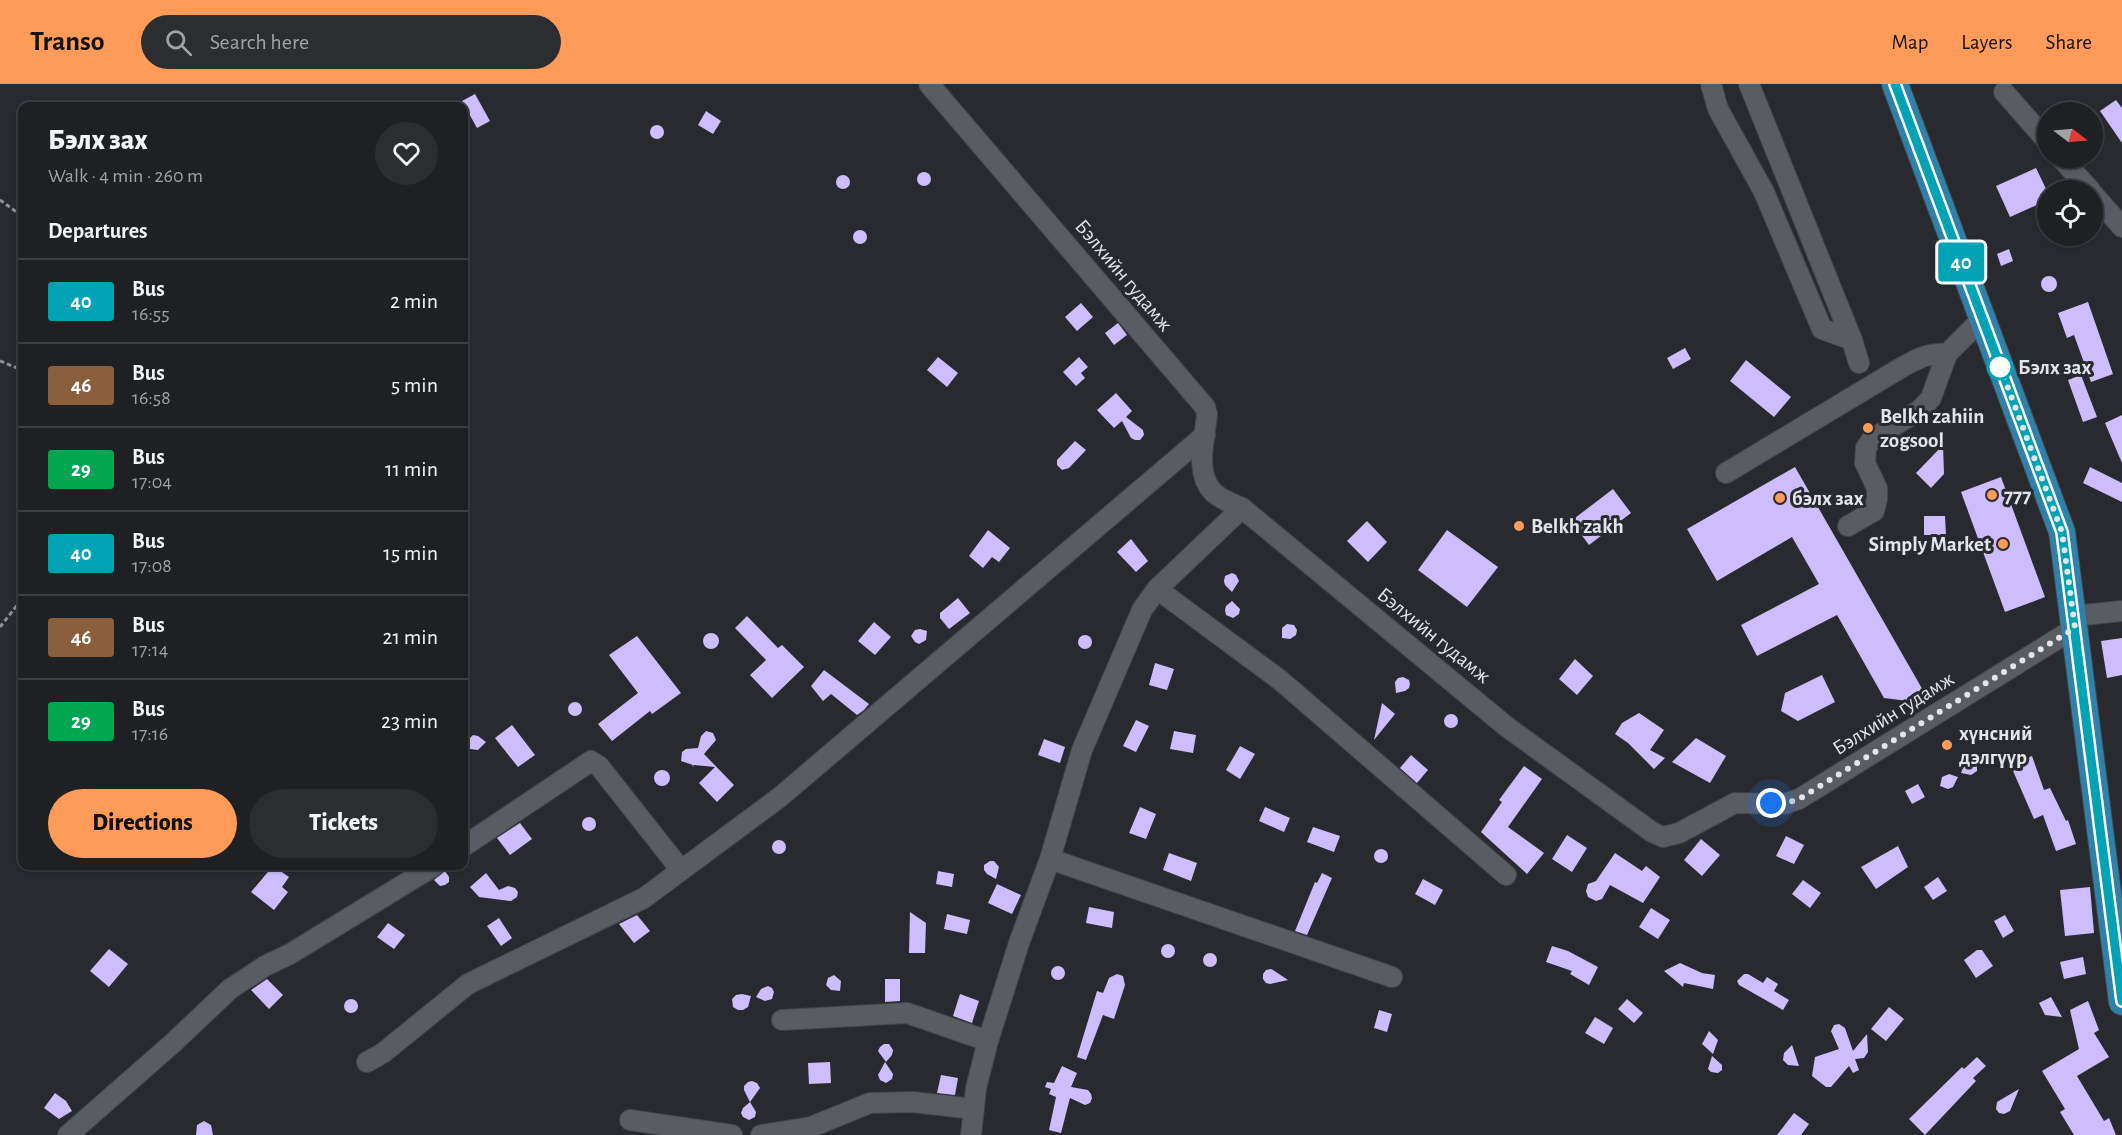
<!DOCTYPE html>
<html lang="en">
<head>
<meta charset="utf-8">
<style>
	:root { --surface:#1e2024; --page:#2b2d31; --text:#f1f3f6; --muted:#a1a3a6; --line:#3c3e41; --accent:#ff9b59 }
	body { margin:0; font-family:"Alegreya Sans",sans-serif; background:var(--page); color:var(--text); height:100vh; display:flex; flex-direction:column; font-size:22px; white-space:nowrap }
	* { box-sizing:border-box; margin:0 }
	p { font-size:20px; color:var(--muted) }
	.icon { flex:none; width:33px; height:33px; fill:none; stroke:currentColor; stroke-width:2; stroke-linecap:round; stroke-linejoin:round }
	.map { position:relative; flex:1; overflow:hidden }
	.side { position:absolute; left:18px; top:18px; width:450px; height:768px; display:flex; flex-direction:column; background:var(--surface); border-radius:12px; box-shadow:0 2px 4px #0004,0 0 0 2px var(--line) }
	.side>* { flex:none }
	.badge { padding:0 12px; border-radius:4px; font-size:21px; line-height:39px }
	.needle { width:39px; rotate:106deg }
	.fabs { position:absolute; left:2037px; top:18px; display:grid; gap:12px }
	.fabs a { display:grid; place-items:center; width:66px; height:66px; border-radius:50%; background:var(--surface); box-shadow:0 2px 4px #0004,0 0 0 2px var(--line); font-size:30px }
	.you { position:absolute; width:30px; height:30px; margin:-15px; border:4px solid #fff; border-radius:50%; background:#1a73e8; box-shadow:0 0 0 9px #1a73e833 }
	.map>.badge { position:absolute; translate:-50% -50%; box-shadow:0 0 0 3px #fff }
	h2 { padding:0 30px; font-size:22px; line-height:54px }
	.round { display:grid; place-items:center; flex:none; width:63px; height:63px; border-radius:32px; background:var(--page) }
	.summary { display:flex; align-items:center; justify-content:space-between; height:102px; padding:0 30px }
	h1 { font-size:28px; font-weight:800; line-height:45px }
	.cta { display:flex; gap:12px; margin-top:auto; padding:12px 30px }
	.cta a { flex:1; height:69px; border-radius:36px; background:var(--accent); color:#111; font-size:24px; font-weight:800; line-height:69px; text-align:center }
	.cta a+a { background:var(--page); color:var(--text) }
	ul { padding:0; list-style:none }
	li { display:flex; align-items:center; gap:18px; height:84px; padding:0 30px; border-top:2px solid var(--line) }
	li div { flex:1 }
	li b { display:block; font-size:22px }
	li em { font-style:normal }
	li .badge { min-width:66px; font-weight:700; text-align:center }
	header { display:flex; align-items:center; gap:36px; box-sizing:border-box; height:84px; padding:0 30px; background:var(--accent); color:#111 }
	header strong { font-size:28px }
	nav { display:flex; gap:33px; margin-inline-start:auto; font-size:21px }
	.search { width:420px; height:54px; background:var(--page); display:flex; align-items:center; gap:15px; box-sizing:border-box; padding:0 21px; border-radius:33px; color:var(--muted); font-size:22px }
	.map>svg:first-child { display:block }
</style>
</head>
<body>
<header>
<strong>Transo</strong>
<div class="search"><svg class="icon" aria-label="search" viewBox="0 0 24 24"><circle cx="10" cy="10" r="6"/><path d="M15 15l6 6"/></svg>Search here</div>
<nav><a>Map</a><a>Layers</a><a>Share</a></nav>
</header>
<div class="map">
<svg width="2122" height="1051" viewBox="0 0 2122 1051">
	<rect width="100%" height="100%" fill="#282a30"/>
	<!-- building -->
	<g fill="#cdbdfe">
		<path d="M475,10L490,37L477,44L462,17Z"/>
		<path d="M2116,16L2122,24V59L2100,27Z"/>
		<path d="M706,27L721,37L713,50L698,41Z"/>
		<circle cx="657" cy="48" r="7"/>
		<path d="M2036,84L2048,109V116L2010,133L1996,102Z"/>
		<circle cx="924" cy="95" r="7"/>
		<circle cx="843" cy="98" r="7"/>
		<circle cx="860" cy="153" r="7"/>
		<path d="M2009,165L2013,177L2001,182L1997,170Z"/>
		<circle cx="2049" cy="200" r="8"/>
		<path d="M2088,218L2113,290L2091,298L2074,251L2067,254L2058,229Z"/>
		<path d="M1081,219L1093,233L1077,247L1065,233Z"/>
		<path d="M1118,239L1127,251L1114,261L1105,249Z"/>
		<path d="M1685,264L1691,275L1673,285L1667,274Z"/>
		<path d="M938,273L958,289L947,303L927,286Z"/>
		<path d="M1079,273L1088,283L1081,289L1085,294L1076,302L1063,288Z"/>
		<path d="M1746,276L1791,313L1774,333L1730,297Z"/>
		<path d="M2081,291L2097,333L2083,338L2068,296Z"/>
		<path d="M1116,309L1132,327L1126,333L1143,346L1144,351L1140,356H1135L1131,354L1122,337L1114,344L1097,326Z"/>
		<path d="M2122,331V379L2105,339Z"/>
		<path d="M1075,357L1086,366L1069,384L1062,386L1057,381V376Z"/>
		<path d="M1943,361L1944,390L1931,404L1916,389Z"/>
		<path d="M1795,383L1924,608L1908,617L1884,614L1837,531L1757,572L1741,541L1819,500L1792,453L1717,497L1687,445Z"/>
		<path d="M2090,383L2122,399V418L2083,399Z"/>
		<path d="M2001,393L2045,513L2005,528L1961,408Z"/>
		<path d="M1613,405L1631,429L1589,461L1571,437Z"/>
		<path d="M1924,432H1945L1946,451H1924Z"/>
		<path d="M1367,437L1387,458L1368,478L1347,457Z"/>
		<path d="M988,446L1010,464L999,478L992,473L983,484L969,472Z"/>
		<path d="M1447,446L1498,483L1467,523L1418,486Z"/>
		<path d="M1131,455L1148,477L1136,488L1117,468Z"/>
		<path d="M1232,489L1236,491L1239,497L1232,508L1225,501L1224,497L1225,492Z"/>
		<path d="M958,514L970,529L949,545L940,534V529Z"/>
		<path d="M1232,517L1240,525L1239,530L1233,534L1226,531L1225,526L1226,522Z"/>
		<path d="M747,532L778,564L782,561L804,583L772,614L750,591L766,576L735,544Z"/>
		<path d="M874,538L891,553L875,571L858,557Z"/>
		<path d="M1287,540L1294,541L1297,546L1296,551L1290,555L1282,554V544Z"/>
		<path d="M920,545L927,547L926,556L919,560L915,558L911,552L915,546Z"/>
		<circle cx="711" cy="557" r="8"/>
		<circle cx="1085" cy="558" r="7"/>
		<path d="M637,552L681,609L652,630L650,627L612,657L598,640L638,609L609,571Z"/>
		<path d="M2122,554V591L2107,594L2101,557Z"/>
		<path d="M1575,575L1593,592L1577,611L1559,595Z"/>
		<path d="M1155,579L1174,585L1167,606L1149,601Z"/>
		<path d="M824,586L869,620L864,626L857,631L831,610L823,617L811,602Z"/>
		<path d="M1822,591L1835,618L1798,637L1781,627L1785,609Z"/>
		<path d="M1403,593L1409,596L1410,600L1409,604L1405,607L1396,609L1395,598L1398,594Z"/>
		<circle cx="575" cy="625" r="7"/>
		<path d="M1382,619L1395,630L1374,656Z"/>
		<path d="M1639,629L1664,646L1650,666L1665,674L1654,685L1628,659L1615,650L1622,639Z"/>
		<circle cx="1451" cy="637" r="7"/>
		<path d="M1136,636L1149,642L1136,668L1123,662Z"/>
		<path d="M512,641L535,671L518,683L495,654Z"/>
		<path d="M706,647L713,649L716,656L704,670L734,701L717,718L699,699L715,683L694,681L692,683L693,681L681,677L682,668L686,665L698,664L701,652Z"/>
		<path d="M1174,647L1196,651L1193,669L1170,665Z"/>
		<path d="M473,651L478,652L486,658L478,666L470,665L468,661V656Z"/>
		<path d="M1696,654L1726,672L1710,699L1672,678Z"/>
		<path d="M1044,655L1065,663L1060,679L1038,671Z"/>
		<path d="M1240,662L1255,670L1240,695L1226,686Z"/>
		<path d="M1411,671L1428,686L1417,699L1400,684Z"/>
		<path d="M2032,672L2044,706L2050,704L2066,737L2068,736L2076,760L2056,767L2043,731L2034,735L2010,680Z"/>
		<path d="M1971,676L1977,680V687L1971,691L1961,689L1965,678Z"/>
		<path d="M1524,682L1542,695L1508,743L1544,769L1527,790L1481,748L1502,718L1499,716Z"/>
		<circle cx="662" cy="694" r="8"/>
		<path d="M1949,690L1958,693L1953,703L1948,705L1940,702L1942,693Z"/>
		<path d="M1918,700L1925,713L1912,720L1905,707Z"/>
		<path d="M1140,723L1156,730L1146,755L1129,749Z"/>
		<path d="M1265,723L1290,734L1284,748L1259,737Z"/>
		<circle cx="589" cy="740" r="7"/>
		<path d="M520,739L532,755L510,771L497,754Z"/>
		<path d="M1313,743L1340,752L1334,768L1307,758Z"/>
		<path d="M1567,751L1587,764L1572,788L1552,775Z"/>
		<path d="M1786,752L1804,761L1794,780L1776,772Z"/>
		<path d="M1701,755L1720,771L1702,792L1684,776Z"/>
		<circle cx="779" cy="763" r="7"/>
		<path d="M1898,762L1908,783L1876,805L1861,783Z"/>
		<circle cx="1381" cy="772" r="7"/>
		<path d="M1169,769L1197,779L1191,797L1163,786Z"/>
		<path d="M1615,769L1642,787L1646,782L1660,793L1643,819L1610,801L1602,815L1596,817L1588,813L1586,807L1588,800L1596,797Z"/>
		<path d="M990,777H994L999,783L996,795L987,790L984,786V781Z"/>
		<path d="M273,782L289,793L282,803L288,808L274,826L251,808Z"/>
		<path d="M445,787L449,793V798L445,801L440,802L434,796Z"/>
		<path d="M938,787L954,790L952,803L936,800Z"/>
		<path d="M486,789L499,806L508,802L515,804L518,808L517,813L511,817L479,813L470,803Z"/>
		<path d="M1322,789L1332,794L1307,851L1295,847L1315,798L1317,799Z"/>
		<path d="M1938,793L1947,807L1933,816L1924,803Z"/>
		<path d="M1423,795L1443,806L1435,821L1415,810Z"/>
		<path d="M1803,796L1821,809L1810,824L1792,810Z"/>
		<path d="M997,800L1021,811L1012,830L988,819Z"/>
		<path d="M2090,803L2094,849L2065,852L2060,806Z"/>
		<path d="M1089,823L1114,828L1112,844L1086,839Z"/>
		<path d="M1651,824L1670,836L1658,855L1639,843Z"/>
		<path d="M910,828L926,839L925,869H909Z"/>
		<path d="M947,830L970,836L967,850L944,845Z"/>
		<path d="M637,831L650,847L634,859L619,840Z"/>
		<path d="M2005,831L2014,847L2003,854L1994,837Z"/>
		<path d="M499,834L512,854L501,862L487,842Z"/>
		<path d="M388,839L405,851L394,865L377,853Z"/>
		<circle cx="1168" cy="867" r="7"/>
		<path d="M1552,862L1568,867L1598,883L1589,901L1570,890L1572,887L1546,878Z"/>
		<path d="M109,865L128,880L109,903L90,887Z"/>
		<path d="M1977,866H1982L1993,882L1976,894L1964,876Z"/>
		<circle cx="1210" cy="876" r="7"/>
		<path d="M2083,873L2086,890L2064,895L2060,878Z"/>
		<path d="M1680,879L1702,889L1715,891L1713,905L1684,899L1683,903L1664,887Z"/>
		<circle cx="1058" cy="889" r="7"/>
		<path d="M1271,885L1273,886L1288,896L1270,900L1266,899L1263,895V890L1266,886Z"/>
		<path d="M1117,890L1123,892L1125,901L1114,935L1103,931L1086,976L1077,973L1097,907L1103,909L1109,894Z"/>
		<path d="M1744,890H1748L1763,899L1767,893L1778,900L1774,907L1789,916L1783,926L1739,901L1737,897Z"/>
		<path d="M834,891L841,897L840,907L831,906L826,901L828,894Z"/>
		<path d="M267,895L283,911L269,925L251,906Z"/>
		<path d="M885,895H900V917L885,918Z"/>
		<path d="M768,902L772,904L774,908L772,915L765,917L756,913L761,905Z"/>
		<path d="M742,910L751,912L748,923L743,926H738L733,923L732,915L736,911Z"/>
		<path d="M960,910L979,917L972,939L953,932Z"/>
		<path d="M2051,913L2062,933L2045,931L2039,919Z"/>
		<circle cx="351" cy="922" r="7"/>
		<path d="M1627,915L1643,929L1634,939L1618,925Z"/>
		<path d="M2088,917L2099,946L2094,949L2109,973L2077,992L2104,1037L2109,1034L2116,1051H2074L2060,1028L2065,1025L2042,987L2079,965L2070,926Z"/>
		<path d="M1889,923L1904,935L1886,957L1871,945Z"/>
		<path d="M1379,926L1392,930L1387,948L1374,944Z"/>
		<path d="M1595,933L1613,944L1604,960L1585,949Z"/>
		<path d="M1839,940L1845,944L1853,967L1867,950L1868,968L1864,974L1855,975L1859,986L1853,989L1849,982L1831,1003H1826L1812,992L1815,973L1839,965L1831,947L1834,941Z"/>
		<path d="M1709,947L1718,956L1713,970L1702,960Z"/>
		<path d="M884,960H889L893,966L892,971L886,978L878,967L880,963Z"/>
		<path d="M1792,961L1799,982L1788,981L1783,976L1784,969Z"/>
		<path d="M1712,972L1722,981V986L1718,989L1711,988L1708,985Z"/>
		<path d="M1977,973L1986,982L1973,994L1976,997L1925,1051L1909,1035L1962,983L1964,985Z"/>
		<path d="M830,978L831,999L809,1000L808,979Z"/>
		<path d="M885,978L893,990L892,995L886,999L880,996L878,991Z"/>
		<path d="M1062,982L1077,989L1071,1003L1088,1006L1091,1010L1092,1014L1090,1019L1085,1021L1070,1014L1061,1049L1049,1046L1056,1013L1049,1010L1051,1005L1045,1003L1047,998L1054,999Z"/>
		<path d="M941,991L958,994L955,1011L937,1009Z"/>
		<path d="M752,997L757,999L760,1004L750,1018L756,1028L755,1033L749,1036L743,1033L741,1029L743,1024L750,1018L744,1006V1002L748,998Z"/>
		<path d="M2019,1005L2010,1027L2004,1030L1999,1029L1996,1025L1997,1018Z"/>
		<path d="M55,1009L66,1017L72,1027L59,1035L44,1024Z"/>
		<path d="M1794,1029L1809,1040L1801,1051H1777Z"/>
		<path d="M204,1037L211,1041L213,1051H196L197,1041Z"/>
	</g>
	<g fill="none" stroke-linecap="round" stroke-linejoin="round">
		<!-- minor casing -->
		<g stroke="#43454a" stroke-width="22">
			<g id="minor">
				<path d="M929,0L1205,323L1207,330C1205,355 1194,388 1213,408C1220,415 1233,420 1242,424L1507,643L1652,748L1663,753L1679,749L1735,719L1784,720L1799,715L2075,544"/>
				<path d="M1711,0L1718,25L1764,108L1822,245L1852,256"/>
				<path d="M1749,0L1852,256L1859,279"/>
				<path d="M2004,8L2048,58"/>
				<path d="M2061,74L2090,106"/>
				<path d="M2092,109L2122,143"/>
				<path d="M1726,389L1904,282C1919,274 1930,268 1947,270"/>
				<path d="M1848,442L1874,427L1877,415V404L1865,379L1866,364L1872,355L1920,326L1931,314L1947,270L1982,235"/>
				<path d="M1157,505L1280,596L1506,791"/>
				<path d="M2074,532L2122,527"/>
				<path d="M464,762L591,677L599,682L681,786"/>
				<path d="M1050,775L1392,893"/>
				<path d="M782,936L907,929L988,957"/>
				<path d="M367,978L383,969L468,900L644,814L780,713L1205,351"/>
				<path d="M630,1036L732,1051"/>
				<path d="M68,1051L173,959L230,905L265,882L290,870L434,782"/>
				<path d="M761,1051L811,1043L870,1019L913,1018L974,1025"/>
				<path d="M971,1051L976,1004L988,957L1019,859L1050,775L1082,666L1142,526L1157,505L1242,424"/>
			</g>
		</g>
		<!-- major casing -->
		<g stroke="#43454a" stroke-width="28">
			<path id="major" d="M1895,0L2062,448L2122,918"/>
		</g>
		<!-- path -->
		<g stroke="#8f9196" stroke-width="3" stroke-dasharray="4.5 3" stroke-linecap="butt">
			<path d="M0,116L22,132"/>
			<path d="M0,277L22,286"/>
			<path d="M0,543L22,515"/>
		</g>
		<!-- minor -->
		<use href="#minor" stroke="#595c63" stroke-width="20"/>
		<!-- major -->
		<use href="#major" stroke="#2e81a9" stroke-width="26"/>
	</g>
	<g fill="none" stroke-linecap="round" stroke-linejoin="round">
		<!-- line casing -->
		<g stroke="#fff" stroke-width="14">
			<path id="line" d="M1895,0L2062,448L2122,917"/>
		</g>
		<!-- line -->
		<use href="#line" stroke="#00a3b4" stroke-width="9"/>
		<!-- walk -->
		<path stroke="#e3e5e9" stroke-width="6" stroke-dasharray="0 10.8" d="M1771,719L1784,720L1799,715L2075,544L2062,448L1998,277L2000,283"/>
	</g>
	<!-- markers -->
	<circle fill="#fff" stroke="#00a3b4" stroke-width="3" cx="2000" cy="283" r="12"/>
	<g fill="#ff9b59" stroke="#282a30" stroke-width="2">
		<circle cx="1868" cy="344" r="6"/>
		<circle cx="1992" cy="411" r="6"/>
		<circle cx="1780" cy="414" r="6"/>
		<circle cx="1519" cy="442" r="6"/>
		<circle cx="2003" cy="460" r="6"/>
		<circle cx="1947" cy="661" r="6"/>
	</g>
	<g text-anchor="middle" stroke-width="6" stroke-linejoin="round" paint-order="stroke">
		<!-- street labels -->
		<g font-size="21" fill="#e3e5e9" stroke="#282a30">
			<text transform="translate(1124 191) rotate(50)" y="7">Бэлхийн гудамж</text>
			<text transform="translate(1434 551) rotate(39)" y="7">Бэлхийн гудамж</text>
			<text transform="translate(1893 629) rotate(-32)" y="7">Бэлхийн гудамж</text>
		</g>
		<!-- stop labels -->
		<g font-size="21" font-weight="bold" fill="#e3e5e9" stroke="#282a30" text-anchor="start">
			<text x="2018" y="290">Бэлх зах</text>
		</g>
		<!-- poi labels -->
		<g font-size="21" font-weight="bold" fill="#e3e5e9" stroke="#282a30" text-anchor="start">
			<text x="1880" y="339">Belkh zahiin<tspan x="1880" dy="24">zogsool</tspan></text>
			<text x="2004" y="418">777</text>
			<text x="1792" y="421">бэлх зах</text>
			<text x="1531" y="449">Belkh zakh</text>
			<text x="1991" y="467" text-anchor="end">Simply Market</text>
			<text x="1959" y="656">хүнсний<tspan x="1959" dy="24">дэлгүүр</tspan></text>
		</g>
	</g>
</svg>
<div class="fabs">
<a><svg class="needle" viewBox="-14 -14 28 28"><path d="M0-13l5 13h-10z" fill="#e53935"/><path d="M0 13l5-13h-10z" fill="#a1a3a6"/></svg></a>
<a><svg class="icon" aria-label="locate" viewBox="0 0 24 24"><circle cx="12" cy="12" r="6"/><path d="M12 2v4M12 18v4M2 12h4M18 12h4"/></svg></a>
</div>
<div class="you" style="left:1771px;top:719px"></div>
<b class="badge" style="left:1961px;top:178px;background:#00a3b4;color:#fff">40</b>
<section class="side">
<div class="summary"><div><h1>Бэлх зах</h1><p>Walk · 4 min · 260 m</p></div><a class="round"><svg class="icon" aria-label="heart" viewBox="0 0 24 24"><path d="M12 20l-8-8c-3-5 5-10 8-4 3-6 11-1 8 4z"/></svg></a></div>
<h2>Departures</h2>
<ul>
<li><span class="badge" style="background:#00a3b4;color:#fff">40</span><div><b>Bus</b><p>16:55</p></div><em>2 min</em></li>
<li><span class="badge" style="background:#8b5e3c;color:#fff">46</span><div><b>Bus</b><p>16:58</p></div><em>5 min</em></li>
<li><span class="badge" style="background:#00a651;color:#fff">29</span><div><b>Bus</b><p>17:04</p></div><em>11 min</em></li>
<li><span class="badge" style="background:#00a3b4;color:#fff">40</span><div><b>Bus</b><p>17:08</p></div><em>15 min</em></li>
<li><span class="badge" style="background:#8b5e3c;color:#fff">46</span><div><b>Bus</b><p>17:14</p></div><em>21 min</em></li>
<li><span class="badge" style="background:#00a651;color:#fff">29</span><div><b>Bus</b><p>17:16</p></div><em>23 min</em></li>
</ul>
<div class="cta"><a>Directions</a><a>Tickets</a></div>
</section>
</div>
</body>
</html>
